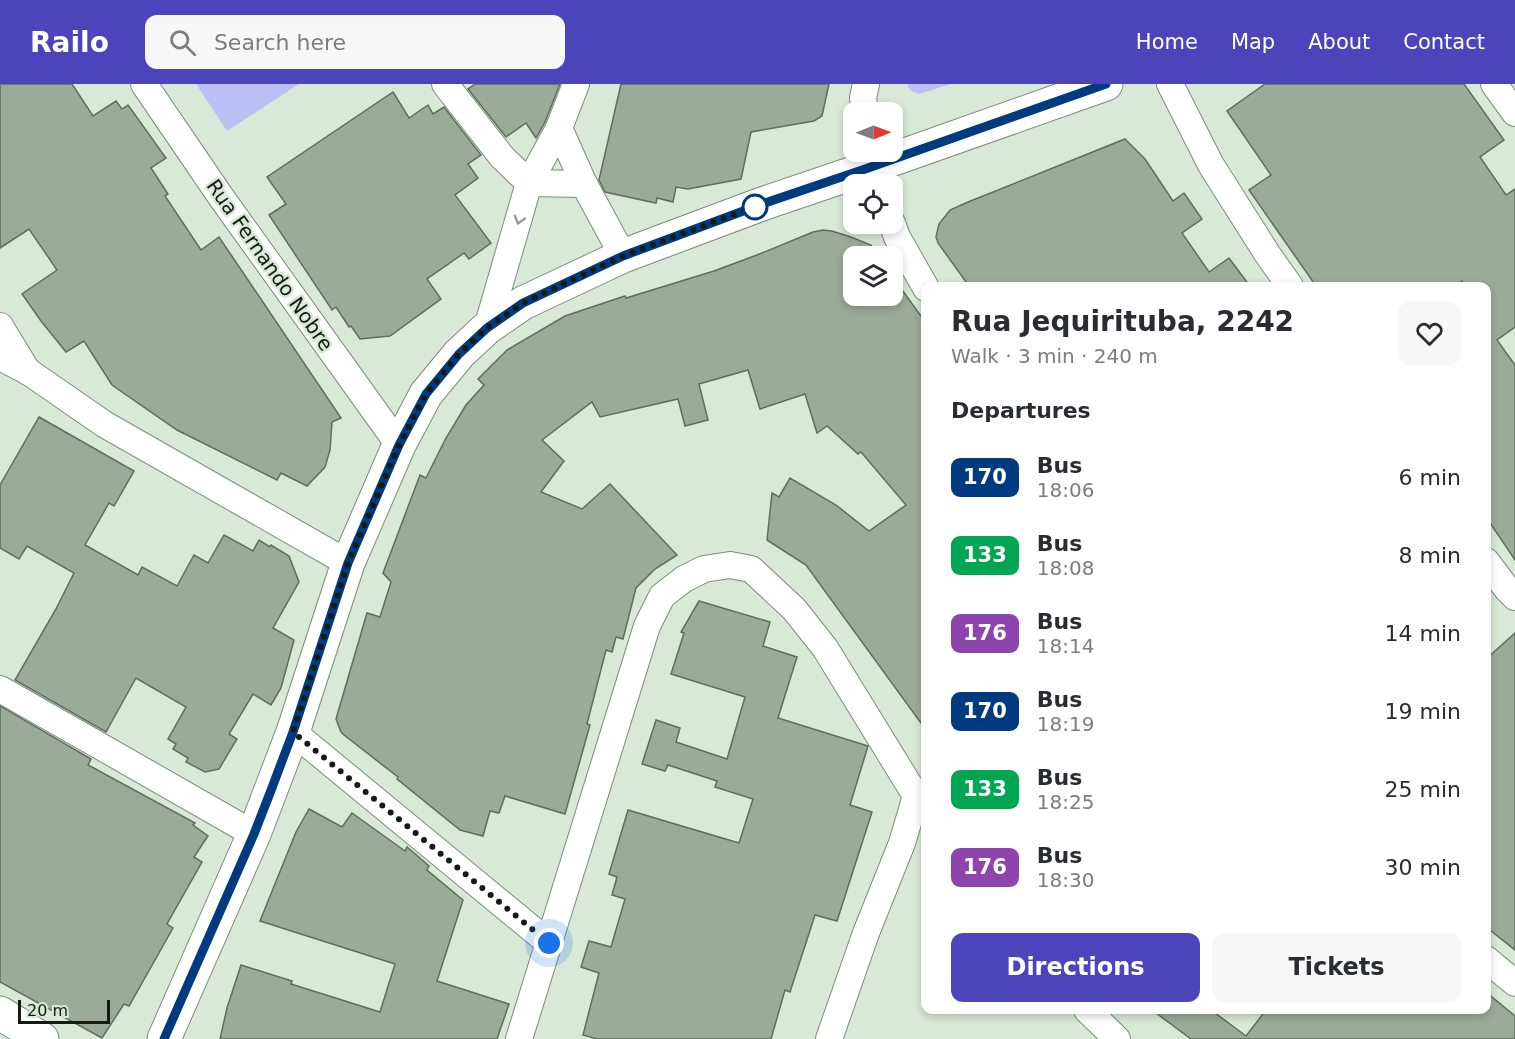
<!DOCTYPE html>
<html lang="en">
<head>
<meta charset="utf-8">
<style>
	:root { --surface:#fff; --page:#f7f7f7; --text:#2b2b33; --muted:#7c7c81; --accent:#4d44bb }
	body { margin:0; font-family:"DejaVu Sans",sans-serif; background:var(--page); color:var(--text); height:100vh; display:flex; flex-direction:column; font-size:22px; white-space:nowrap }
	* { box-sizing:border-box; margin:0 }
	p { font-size:20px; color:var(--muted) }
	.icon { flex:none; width:33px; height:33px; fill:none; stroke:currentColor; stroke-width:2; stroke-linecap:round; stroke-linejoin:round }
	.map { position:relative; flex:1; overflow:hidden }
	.sheet { position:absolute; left:921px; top:198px; width:570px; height:732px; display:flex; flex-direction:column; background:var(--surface); border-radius:12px; box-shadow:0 3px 9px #0003 }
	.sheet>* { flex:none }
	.badge { padding:0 12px; border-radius:9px; font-size:21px; line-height:39px }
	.needle { width:39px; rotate:89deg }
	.buttons { position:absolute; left:843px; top:18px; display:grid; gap:12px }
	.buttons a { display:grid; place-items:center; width:60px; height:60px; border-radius:12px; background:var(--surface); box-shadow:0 3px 9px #0003; font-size:30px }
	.scale { position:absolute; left:18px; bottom:15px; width:92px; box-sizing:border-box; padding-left:6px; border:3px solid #151b14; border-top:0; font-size:16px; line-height:21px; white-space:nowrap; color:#151b14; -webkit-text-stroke:4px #d8e9d7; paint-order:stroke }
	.you { position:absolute; width:30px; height:30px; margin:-15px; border:4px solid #fff; border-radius:50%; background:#1a73e8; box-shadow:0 0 0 9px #1a73e833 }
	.map>.badge { position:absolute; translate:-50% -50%; box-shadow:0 0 0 3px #fff }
	h2 { padding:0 30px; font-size:22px; line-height:54px }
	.round { display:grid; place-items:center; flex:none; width:63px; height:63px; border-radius:12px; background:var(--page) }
	.overview { display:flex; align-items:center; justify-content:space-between; height:102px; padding:0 30px }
	h1 { font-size:28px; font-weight:800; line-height:45px }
	.cta { display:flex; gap:12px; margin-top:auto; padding:12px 30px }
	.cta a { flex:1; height:69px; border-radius:12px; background:var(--accent); color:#fff; font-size:24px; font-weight:800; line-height:69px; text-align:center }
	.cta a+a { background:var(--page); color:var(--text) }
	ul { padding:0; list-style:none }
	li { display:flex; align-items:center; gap:18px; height:78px; padding:0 30px }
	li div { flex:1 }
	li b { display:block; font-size:22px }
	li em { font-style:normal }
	li .badge { min-width:66px; font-weight:700; text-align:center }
	header { display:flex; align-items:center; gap:36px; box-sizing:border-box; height:84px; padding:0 30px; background:var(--accent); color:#fff }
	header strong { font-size:28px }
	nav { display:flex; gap:33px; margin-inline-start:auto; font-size:21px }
	.search { width:420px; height:54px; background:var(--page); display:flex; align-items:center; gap:15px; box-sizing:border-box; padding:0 21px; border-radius:12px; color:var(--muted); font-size:22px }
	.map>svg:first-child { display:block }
</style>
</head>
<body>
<header>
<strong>Railo</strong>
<div class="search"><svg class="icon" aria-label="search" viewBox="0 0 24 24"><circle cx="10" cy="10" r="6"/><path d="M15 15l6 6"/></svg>Search here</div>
<nav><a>Home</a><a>Map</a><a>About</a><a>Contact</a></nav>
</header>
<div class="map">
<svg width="1515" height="955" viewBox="0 0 1515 955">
	<rect width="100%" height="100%" fill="#d8e9d7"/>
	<!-- green -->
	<g fill="#babff4">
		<path d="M196,0H299L227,47Z"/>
		<path d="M908,0H951L919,10L912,7L908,3Z"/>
	</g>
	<!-- building -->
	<g fill="#9bab99" stroke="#5e6d5d" stroke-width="1.5">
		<path d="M0,0H72L93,32L116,17L122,25L128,21L166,74L151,84L168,110L165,112L201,166L219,153L341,334L332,338L330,366L325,383L307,402L281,389L277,396L177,346L112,301L84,257L66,268L41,237L22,210L57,186L29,145L0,164Z"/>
		<path d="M475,0H560L545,38L536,54L526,39L506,53L468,5Z"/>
		<path d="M621,0H829L822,32L814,37L751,48L741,95L688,105L676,103L673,118L657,114L656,119L605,108L599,96Z"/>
		<path d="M1265,0H1464L1504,56L1480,73L1506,111L1515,105V243L1497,256L1515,281V476L1486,433V202H1465L1462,197L1454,202H1316L1249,106L1271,91L1227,27Z"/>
		<path d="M393,8L409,34L428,21L433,30L444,23L481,71L468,80L478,94L455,111L491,159L469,175L464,169L427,195L441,215L390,252L360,255L351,242L349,243L336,223L332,226L269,131L286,120L267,93Z"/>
		<path d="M1125,55L1145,75L1173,117L1184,109L1202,135L1182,149L1209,188L1229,174L1250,202H969L938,159L936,153L939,140L950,126L968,118Z"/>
		<path d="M823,146L832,147L851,153L871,161L879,172H854V212H892V192L926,239V646L806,481L767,456L772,409L779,413L790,394L836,421L869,447L906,421L861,368L858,370L827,342L817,349L805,310L760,325L748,286L699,300L708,336L685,342L678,315L600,333L592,318L542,356L564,377L541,408L582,425L610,400L677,471L655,485L636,504L623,555L616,553L612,568L606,566L587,640L590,641L565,730L505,712L499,729L490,727L483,752L460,746L397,695L398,693L344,651L341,648L336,635L367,529L380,533L391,498L383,489L420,391L426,394L446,354L466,321L484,301L478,295L507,266L565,232L625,212L626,214L714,187L757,171L813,148Z"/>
		<path d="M39,333L134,387L114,422L109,419L85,461L138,491L142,483L177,502L194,471L208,479L224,451L253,467L259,456L270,463L271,461L289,472L299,498L273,544L294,556L281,604L271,621L253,610L229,650L237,655L219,685L205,688L186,678L188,674L173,665L176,660L168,655L186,623L136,594L106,648L15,596L56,525L74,489L27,462L19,475L0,464V401Z"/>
		<path d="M699,517L770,538L763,562L797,573L778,634L868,662L850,721L872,728L837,837L815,831L790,908L785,906L771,955H597L583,951L599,889L581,883L589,857L611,863L625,815L612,811L617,793L609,790L628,726L739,759L753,715L715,703L717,697L668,681L665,687L642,680L656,636L680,644L676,658L727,675L745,613L671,590L684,549L681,548Z"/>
		<path d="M1515,549V866L1486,843V575Z"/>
		<path d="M0,622L91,675L88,681L195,739L193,741L208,752L194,773L202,778L167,840L173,844L129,922L124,920L102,954L0,898Z"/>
		<path d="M309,725L342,743L352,729L405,767L407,763L429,782L427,786L463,816L437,897L509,920L497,955H220L227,924L241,881L292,897L291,900L380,928L395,880L260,837L296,748Z"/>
		<path d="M1486,908L1515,932V955H1191L1152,926H1211L1246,952L1266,926H1486Z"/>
	</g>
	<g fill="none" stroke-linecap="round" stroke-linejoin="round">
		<!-- street casing -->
		<g stroke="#7c8c7b" stroke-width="28">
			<g id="street">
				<path d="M144,0L221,113L399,361"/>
				<path d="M445,0L502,73L529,99L584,100"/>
				<path d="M1170,0L1211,81L1268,171L1290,202"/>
				<path d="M1494,0L1515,29"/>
				<path d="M865,28L863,14L866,0"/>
				<path d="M559,44L584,100L623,172"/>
				<path d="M892,139L897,153L926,204"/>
				<path d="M0,242L28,288"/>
				<path d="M487,244L529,99L559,44L576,0"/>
				<path d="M0,273L29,288L104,340L348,479"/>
				<path d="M1486,477L1507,505L1515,513"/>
				<path d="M0,605L254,750"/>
				<path d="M293,648L549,859"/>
				<path d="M1486,875L1515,899"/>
				<path d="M1087,926L1117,955"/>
				<path d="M519,955L647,542L662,512L684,495L704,485L730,481L751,485L794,525L825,564L916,712L926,724"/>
				<path d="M829,955L866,849L902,759L916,712"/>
			</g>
		</g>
		<!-- secondary casing -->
		<g stroke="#7c8c7b" stroke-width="35">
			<g id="secondary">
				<path d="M0,929L42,955"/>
				<path d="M164,955L254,750L293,648L348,479L399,361L426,310L459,270L487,244L523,219L623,172L762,120L871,83L1106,0"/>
			</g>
		</g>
		<!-- street -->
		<use href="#street" stroke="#fff" stroke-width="26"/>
		<!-- secondary -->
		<use href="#secondary" stroke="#fff" stroke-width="33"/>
	</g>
	<!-- one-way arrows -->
	<defs><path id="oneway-chevron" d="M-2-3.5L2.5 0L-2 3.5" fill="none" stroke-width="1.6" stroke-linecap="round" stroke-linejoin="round" transform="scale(1.5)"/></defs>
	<use stroke="#969895" href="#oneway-chevron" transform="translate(519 136) rotate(106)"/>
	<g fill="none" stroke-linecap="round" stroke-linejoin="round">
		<!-- line casing -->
		<g stroke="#fff" stroke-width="14">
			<path id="line" d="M164,955L254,750L270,709L293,648L348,479L399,361L426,310L459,270L487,244L523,219L623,172L762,120L871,83L1106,0"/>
		</g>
		<!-- line -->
		<use href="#line" stroke="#003b80" stroke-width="9"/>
		<!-- walk -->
		<path stroke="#151b14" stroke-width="6" stroke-dasharray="0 10.8" d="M549,859L293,648L348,479L399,361L426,310L459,270L487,244L523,219L623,172L762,120L755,123"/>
	</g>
	<!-- markers -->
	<circle fill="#fff" stroke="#003b80" stroke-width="3" cx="755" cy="123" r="12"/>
	<g text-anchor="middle" stroke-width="5" stroke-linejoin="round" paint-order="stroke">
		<!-- street labels -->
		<g font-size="20" fill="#151b14" stroke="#d8e9d7">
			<text transform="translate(270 181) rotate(55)" y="7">Rua Fernando Nobre</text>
		</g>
	</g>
</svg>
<div class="buttons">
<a><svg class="needle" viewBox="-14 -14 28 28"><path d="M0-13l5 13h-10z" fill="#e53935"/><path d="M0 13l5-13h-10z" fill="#7c7c81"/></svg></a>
<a><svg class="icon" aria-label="locate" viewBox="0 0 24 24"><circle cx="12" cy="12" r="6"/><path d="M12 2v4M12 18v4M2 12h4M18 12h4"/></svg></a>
<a><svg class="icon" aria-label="layers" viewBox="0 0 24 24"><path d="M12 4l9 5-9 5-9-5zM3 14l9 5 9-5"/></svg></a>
</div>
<div class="scale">20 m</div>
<div class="you" style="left:549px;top:859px"></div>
<section class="sheet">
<div class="overview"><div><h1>Rua Jequirituba, 2242</h1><p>Walk · 3 min · 240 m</p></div><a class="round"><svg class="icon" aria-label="heart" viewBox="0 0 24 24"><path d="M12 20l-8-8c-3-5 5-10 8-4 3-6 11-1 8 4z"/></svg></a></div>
<h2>Departures</h2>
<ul>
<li><span class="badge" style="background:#003b80;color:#fff">170</span><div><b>Bus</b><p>18:06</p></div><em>6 min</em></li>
<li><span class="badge" style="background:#00a651;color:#fff">133</span><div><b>Bus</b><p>18:08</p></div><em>8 min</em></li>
<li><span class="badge" style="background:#8e44ad;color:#fff">176</span><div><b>Bus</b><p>18:14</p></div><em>14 min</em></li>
<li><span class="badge" style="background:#003b80;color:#fff">170</span><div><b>Bus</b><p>18:19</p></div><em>19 min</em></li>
<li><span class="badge" style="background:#00a651;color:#fff">133</span><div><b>Bus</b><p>18:25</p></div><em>25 min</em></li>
<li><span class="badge" style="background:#8e44ad;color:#fff">176</span><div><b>Bus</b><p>18:30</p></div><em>30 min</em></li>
</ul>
<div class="cta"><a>Directions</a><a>Tickets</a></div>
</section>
</div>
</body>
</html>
